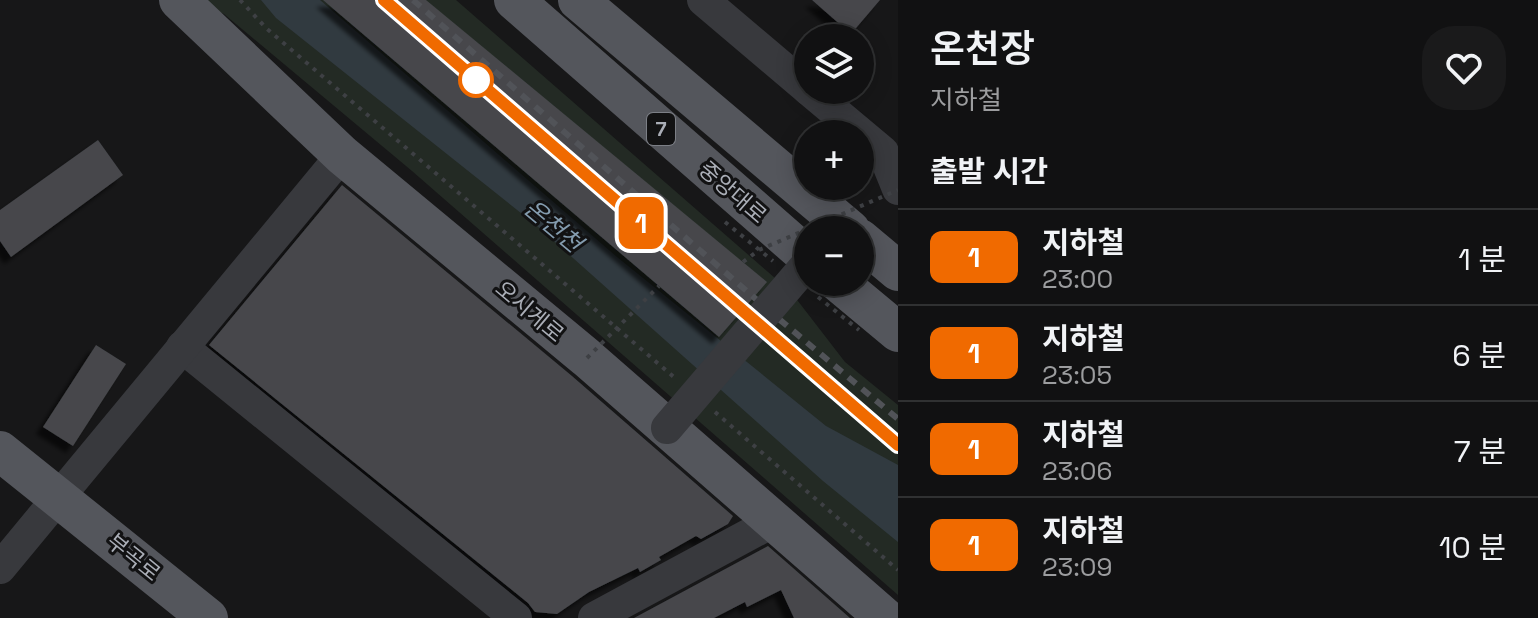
<!DOCTYPE html>
<html lang="ko">
<head>
<meta charset="utf-8">
<style>
	:root { --surface:#111112; --page:#1a1a1b; --text:#f1f3f6; --muted:#9c9d9f; --line:#303132 }
	body { margin:0; font-family:"Space Grotesk","Noto Sans KR",sans-serif; background:var(--page); color:var(--text); height:100vh; display:flex; flex-direction:column; font-size:30px; white-space:nowrap }
	* { box-sizing:border-box; margin:0 }
	p { font-size:26px; color:var(--muted) }
	.icon { flex:none; width:44px; height:44px; fill:none; stroke:currentColor; stroke-width:2; stroke-linecap:round; stroke-linejoin:round }
	.map { position:relative; flex:1; overflow:hidden }
	.panel { display:flex; flex-direction:column; background:var(--surface); width:640px }
	.panel>* { flex:none }
	.badge { padding:0 16px; border-radius:12px; font-size:28px; line-height:52px }
	.fabs { position:absolute; left:794px; top:24px; display:grid; gap:16px }
	.fabs a { display:grid; place-items:center; width:80px; height:80px; border-radius:50%; background:var(--surface); box-shadow:0 4px 20px #0003,0 0 0 2px var(--line); font-size:40px }
	.map>.badge { position:absolute; translate:-50% -50%; box-shadow:0 0 0 4px #fff }
	h2 { padding:0 32px; font-size:30px; line-height:72px }
	.round { display:grid; place-items:center; flex:none; width:84px; height:84px; border-radius:32px; background:var(--page) }
	.headline { display:flex; align-items:center; justify-content:space-between; height:136px; padding:0 32px }
	h1 { font-size:38px; font-weight:600; line-height:60px }
	ul { padding:0; list-style:none }
	li { display:flex; align-items:center; gap:24px; height:96px; padding:0 32px; border-top:2px solid var(--line) }
	li div { flex:1 }
	li b { display:block; font-size:30px }
	li em { font-style:normal }
	li .badge { min-width:88px; font-weight:700; text-align:center }
	main { display:flex; flex:1; min-height:0 }
	.map>svg:first-child { display:block }
</style>
</head>
<body>
<main>
<div class="map">
<svg width="898" height="618" viewBox="0 0 898 618">
	<defs>
		<filter id="shadow"><feDropShadow dx="-7" dy="7" stdDeviation="2" flood-color="#0009"/></filter>
	</defs>
	<rect width="100%" height="100%" fill="#171718"/>
	<!-- green -->
	<path fill="#232a24" d="M201,0H456L791,292L845,362L898,405V595L412,171L224,14L210,8Z"/>
	<!-- water -->
	<path fill="#313a40" d="M261,0H320L617,257L826,426L898,465V542L823,481L536,225L276,18Z"/>
	<!-- building -->
	<g fill="#46474b" filter="url(#shadow)">
		<path d="M323,0H426L767,282L719,337Z"/>
		<path d="M812,0H880L851,34Z"/>
		<path d="M98,140L123,175L11,257L0,241V210Z"/>
		<path d="M342,185L572,376L733,516L728,524L701,539L696,536L659,557L661,560L640,572L638,568L589,592L557,614L535,612L528,603L209,345Z"/>
		<path d="M96,345L126,364L73,446L43,427Z"/>
		<path d="M768,546L850,618H794L781,590L747,607L745,602L714,618H634Z"/>
	</g>
	<g fill="none" stroke-linecap="round" stroke-linejoin="round">
		<!-- path -->
		<g stroke="#3e4044" stroke-width="4" stroke-dasharray="4 6" stroke-linecap="butt">
			<path d="M240,0L266,28L675,378"/>
			<path d="M715,412L898,570"/>
		</g>
		<!-- minor -->
		<g stroke="#38393d" stroke-width="32">
			<path d="M703,0L808,89"/>
			<path d="M809,90L883,152L898,189"/>
			<path d="M182,347L516,618"/>
			<path d="M0,568L342,155"/>
			<path d="M594,618L774,521"/>
		</g>
		<!-- major -->
		<g stroke="#54565c" stroke-width="40">
			<path d="M179,0L342,155L587,358L885,618"/>
			<path d="M514,0L808,257"/>
			<path d="M578,0L850,230"/>
			<path d="M860,239L898,271"/>
			<path d="M838,282L898,332"/>
			<path d="M0,451L208,618"/>
		</g>
		<!-- rail -->
		<g stroke="#515358" stroke-width="6" stroke-dasharray="10 8" stroke-linecap="butt">
			<path d="M384,0L898,445"/>
			<path d="M413,0L773,314L898,419"/>
		</g>
		<!-- path-bridge -->
		<g stroke="#3e4044" stroke-width="4" stroke-dasharray="4 6" stroke-linecap="butt">
			<path d="M725,222L773,261"/>
			<path d="M743,262L759,250L898,190"/>
			<path d="M818,297L859,330"/>
			<path d="M587,358L659,286"/>
		</g>
		<!-- minor-bridge -->
		<path stroke="#38393d" stroke-width="32" d="M667,428L808,263"/>
	</g>
	<g fill="none" stroke-linecap="round" stroke-linejoin="round">
		<!-- line casing -->
		<g stroke="#fff" stroke-width="18">
			<path id="line" d="M384,0L898,445"/>
		</g>
		<!-- line -->
		<use href="#line" stroke="#f06a00" stroke-width="12"/>
	</g>
	<!-- markers -->
	<circle fill="#fff" stroke="#f06a00" stroke-width="4" cx="476" cy="80" r="16"/>
	<g text-anchor="middle" stroke-width="6" stroke-linejoin="round" paint-order="stroke">
		<!-- shield labels -->
		<rect fill="#121213" stroke="#7c7f86" stroke-width="2" x="647" y="113" width="28" height="32" rx="6"/>
		<g font-size="20" font-weight="bold" fill="#aaaeb7">
			<text x="661" y="136">7</text>
		</g>
		<!-- street labels -->
		<g font-size="22" fill="#aaaeb7" stroke="#121213">
			<text transform="translate(733 192) rotate(41)" y="8">중앙대로</text>
			<text transform="translate(530 311) rotate(40)" y="8">오시게로</text>
			<text transform="translate(134 557) rotate(39)" y="8">부곡로</text>
		</g>
		<!-- water labels -->
		<g font-size="24" font-style="italic" fill="#849caf" stroke="#121213">
			<text transform="translate(553 226) rotate(40)" y="8">온천천</text>
		</g>
	</g>
</svg>
<div class="fabs">
<a><svg class="icon" aria-label="layers" viewBox="0 0 24 24"><path d="M12 4l9 5-9 5-9-5zM3 14l9 5 9-5"/></svg></a>
<a>+</a>
<a>−</a>
</div>
<b class="badge" style="left:641px;top:223px;background:#f06a00;color:#fff">1</b>
</div>
<section class="panel">
<div class="headline"><div><h1>온천장</h1><p>지하철</p></div><a class="round"><svg class="icon" aria-label="heart" viewBox="0 0 24 24"><path d="M12 20l-8-8c-3-5 5-10 8-4 3-6 11-1 8 4z"/></svg></a></div>
<h2>출발 시간</h2>
<ul>
<li><span class="badge" style="background:#f06a00;color:#fff">1</span><div><b>지하철</b><p>23:00</p></div><em>1 분</em></li>
<li><span class="badge" style="background:#f06a00;color:#fff">1</span><div><b>지하철</b><p>23:05</p></div><em>6 분</em></li>
<li><span class="badge" style="background:#f06a00;color:#fff">1</span><div><b>지하철</b><p>23:06</p></div><em>7 분</em></li>
<li><span class="badge" style="background:#f06a00;color:#fff">1</span><div><b>지하철</b><p>23:09</p></div><em>10 분</em></li>
</ul>
</section>
</main>
</body>
</html>
